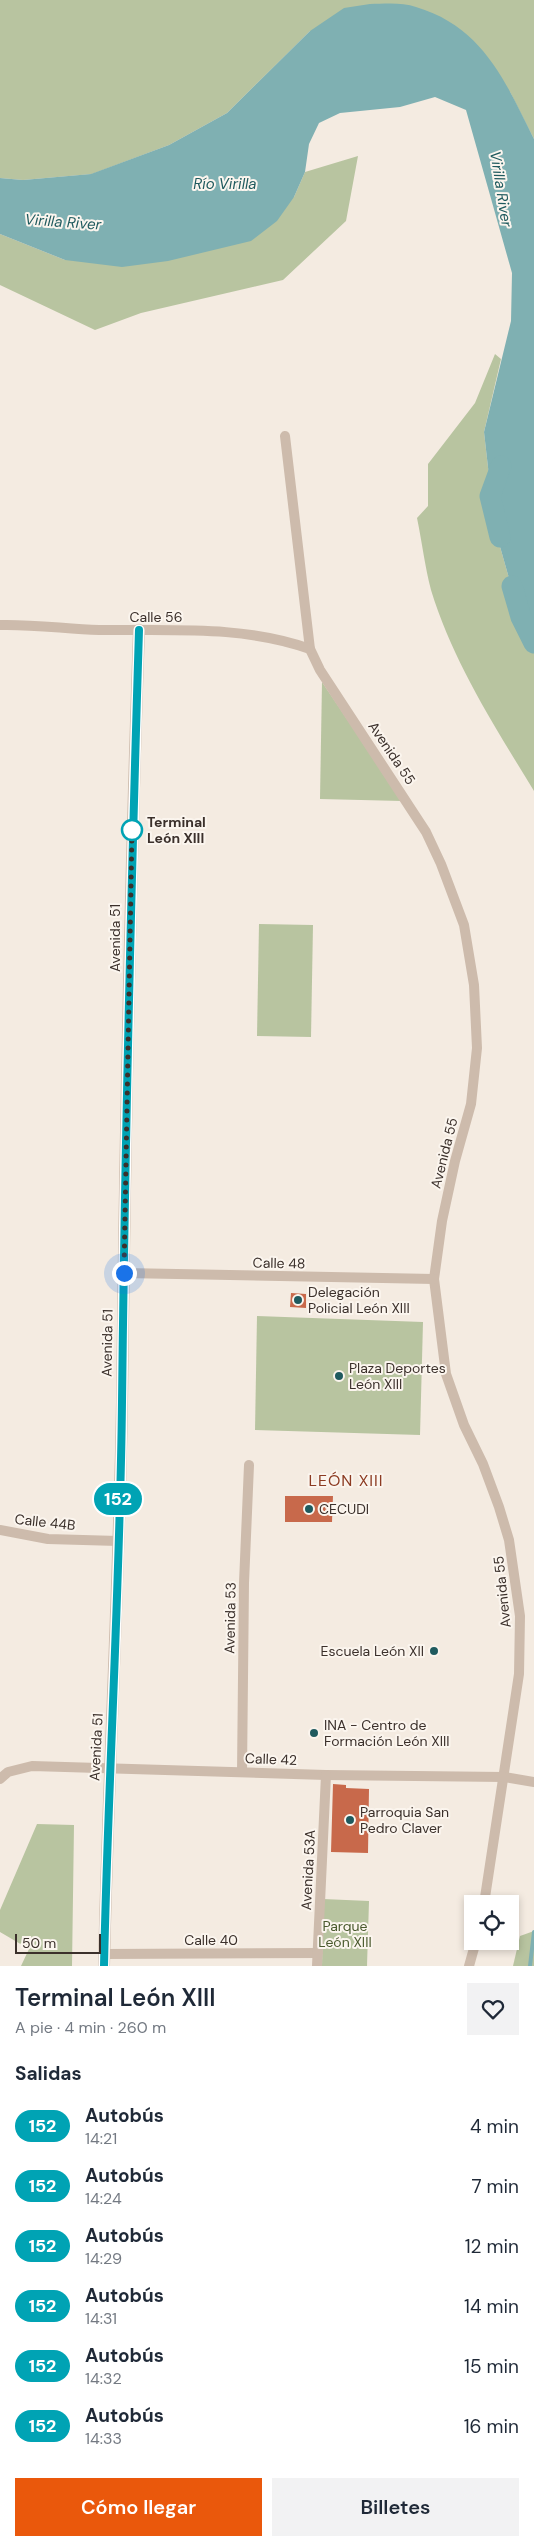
<!DOCTYPE html>
<html lang="es">
<head>
<meta charset="utf-8">
<style>
	:root { --surface:#fff; --page:#f2f2f3; --text:#1f2937; --muted:#747a83; --accent:#ea580c }
	body { margin:0; font-family:"DM Sans",sans-serif; background:var(--page); color:var(--text); height:100vh; display:flex; flex-direction:column; font-size:19px; white-space:nowrap }
	* { box-sizing:border-box; margin:0 }
	p { font-size:16px; color:var(--muted) }
	.icon { flex:none; width:28px; height:28px; fill:none; stroke:currentColor; stroke-width:2; stroke-linecap:round; stroke-linejoin:round }
	.map { position:relative; height:1966px; overflow:hidden }
	.panel { display:flex; flex-direction:column; background:var(--surface); flex:1 }
	.panel>* { flex:none }
	.badge { padding:0 10px; border-radius:16px; font-size:18px; line-height:32px }
	.tools { position:absolute; left:464px; top:1895px; display:grid; gap:10px }
	.tools a { display:grid; place-items:center; width:55px; height:55px; border-radius:0px; background:var(--surface); box-shadow:0 2px 8px #0003; font-size:25px }
	.scale { position:absolute; left:15px; bottom:12px; width:86px; box-sizing:border-box; padding-left:5px; border:2px solid #3b302b; border-top:0; font-size:14px; line-height:18px; white-space:nowrap; color:#3b302b; -webkit-text-stroke:4px #fbf5ee; paint-order:stroke }
	.you { position:absolute; width:25px; height:25px; margin:-12px; border:4px solid #fff; border-radius:50%; background:#1a73e8; box-shadow:0 0 0 8px #1a73e833 }
	.map>.badge { position:absolute; translate:-50% -50%; box-shadow:0 0 0 2px #fff }
	h2 { padding:0 15px; font-size:19px; line-height:45px }
	.round { display:grid; place-items:center; flex:none; width:52px; height:52px; border-radius:0px; background:var(--page) }
	.summary { display:flex; align-items:center; justify-content:space-between; height:85px; padding:0 15px }
	h1 { font-size:24px; font-weight:600; line-height:38px }
	.button { display:flex; gap:10px; margin-top:auto; padding:10px 15px }
	.button a { flex:1; height:58px; border-radius:0px; background:var(--accent); color:#fff; font-size:20px; font-weight:600; line-height:58px; text-align:center }
	.button a+a { background:var(--page); color:var(--text) }
	ul { padding:0; list-style:none }
	li { display:flex; align-items:center; gap:15px; height:60px; padding:0 15px }
	li div { flex:1 }
	li b { display:block; font-size:19px }
	li em { font-style:normal }
	li .badge { min-width:55px; font-weight:700; text-align:center }
	.map>svg:first-child { display:block }
</style>
</head>
<body>
<div class="map">
<svg width="534" height="1966" viewBox="0 0 534 1966">
	<rect width="100%" height="100%" fill="#f4ebe1"/>
	<!-- green -->
	<g fill="#b8c4a0">
		<path d="M0,0H534V139L510,92L310,31L227,113L169,145L92,174L23,180L0,178Z"/>
		<path d="M358,156L346,221L283,280L141,313L95,330L0,285V234L65,260L294,197L305,172Z"/>
		<path d="M495,354L501,359L484,432L495,529L516,603L534,652V791C495,727 453,662 431,590C425,567 422,542 417,518L428,506V464L475,403Z"/>
		<path d="M322,682L402,801L320,799Z"/>
		<path d="M259,924L313,925L311,1037L257,1036Z"/>
		<path d="M257,1316L423,1322L420,1435L255,1430Z"/>
		<path d="M37,1824L74,1825L72,1966H21L29,1949L0,1932V1910Z"/>
		<path d="M323,1899L369,1901L367,1966H322Z"/>
		<path d="M534,1931V1966H513L520,1936Z"/>
	</g>
	<!-- water -->
	<path fill="#7fb0b2" d="M370,4C384,4 402,2 416,7C483,27 505,81 534,139V652L516,603L495,529L484,432L511,321L512,273L466,110L435,97L400,107L340,113L319,123L309,144L305,172L294,197L277,221L251,241L168,261L122,267L65,260L0,234V178L23,180L91,174L169,145L227,113L310,31L344,8Z"/>
	<g fill="none" stroke-linecap="round" stroke-linejoin="round">
		<!-- stream -->
		<path stroke="#7fb0b2" stroke-width="4" d="M530,1966L534,1932"/>
		<!-- river -->
		<g stroke="#7fb0b2" stroke-width="21">
			<path d="M500,537L490,496L501,466"/>
			<path d="M512,586L521,617L534,643"/>
		</g>
	</g>
	<!-- building -->
	<g fill="#c8694b">
		<path d="M291,1293L306,1294V1308L290,1307Z"/>
		<path d="M285,1496H333L332,1522H285Z"/>
		<path d="M333,1784L346,1785V1788L369,1789L368,1853L331,1852Z"/>
	</g>
	<g fill="none" stroke-linecap="round" stroke-linejoin="round">
		<!-- minor -->
		<g stroke="#cdbbac" stroke-width="10">
			<path d="M285,436L310,649L320,670L426,832L441,864L464,925L474,985L477,1048L471,1104L455,1161L442,1221L434,1279L446,1374L464,1425L483,1464L499,1507L509,1540L520,1616L519,1674L484,1904"/>
			<path d="M0,625C33,624 66,629 99,630C170,631 243,625 310,649"/>
			<path d="M124,1273L434,1279"/>
			<path d="M0,1530L48,1539L118,1541"/>
			<path d="M242,1772L244,1583L249,1465"/>
			<path d="M0,1779L8,1772L32,1766L326,1775L504,1777L534,1782"/>
			<path d="M105,1954L318,1953"/>
			<path d="M317,1966L326,1775"/>
			<path d="M469,1966L476,1941"/>
		</g>
		<!-- tertiary -->
		<path stroke="#cdbbac" stroke-width="12" d="M104,1966C108,1778 119,1590 122,1402C125,1145 130,888 139,630"/>
	</g>
	<g fill="none" stroke-linecap="round" stroke-linejoin="round">
		<!-- line casing -->
		<g stroke="#fff" stroke-width="11">
			<path id="line" d="M104,1966C108,1778 120,1590 122,1402C125,1145 131,888 139,630"/>
		</g>
		<!-- line -->
		<use href="#line" stroke="#00a3b4" stroke-width="8"/>
		<!-- walk -->
		<path stroke="#3b302b" stroke-width="5" stroke-dasharray="0 9" d="M124,1273L132,830"/>
	</g>
	<!-- markers -->
	<circle fill="#fff" stroke="#00a3b4" stroke-width="2.5" cx="132" cy="830" r="10"/>
	<g fill="#1f5a5e" stroke="#fbf5ee" stroke-width="2">
		<circle cx="298" cy="1300" r="5"/>
		<circle cx="339" cy="1376" r="5"/>
		<circle cx="309" cy="1509" r="5"/>
		<circle cx="434" cy="1651" r="5"/>
		<circle cx="314" cy="1733" r="5"/>
		<circle cx="350" cy="1820" r="5"/>
	</g>
	<g text-anchor="middle" stroke-width="4" stroke-linejoin="round" paint-order="stroke">
		<!-- street labels -->
		<g font-size="14" fill="#3b302b" stroke="#fbf5ee">
			<text x="156" y="622">Calle 56</text>
			<text transform="translate(392 753) rotate(56)" y="5">Avenida 55</text>
			<text transform="translate(115 938) rotate(-90)" y="5">Avenida 51</text>
			<text transform="translate(444 1153) rotate(-76)" y="5">Avenida 55</text>
			<text transform="translate(279 1263) rotate(1)" y="5">Calle 48</text>
			<text transform="translate(107 1343) rotate(-89)" y="5">Avenida 51</text>
			<text transform="translate(45 1522) rotate(6)" y="5">Calle 44B</text>
			<text transform="translate(502 1592) rotate(-96)" y="5">Avenida 55</text>
			<text transform="translate(230 1618) rotate(-89)" y="5">Avenida 53</text>
			<text transform="translate(96 1747) rotate(-87)" y="5">Avenida 51</text>
			<text transform="translate(271 1759) rotate(2)" y="5">Calle 42</text>
			<text transform="translate(308 1870) rotate(-87)" y="5">Avenida 53A</text>
			<text x="211" y="1945">Calle 40</text>
		</g>
		<!-- stop labels -->
		<g font-size="14" font-weight="bold" fill="#3b302b" stroke="#fbf5ee" text-anchor="start">
			<text x="147" y="827">Terminal<tspan x="147" dy="16">León XIII</tspan></text>
		</g>
		<!-- poi labels -->
		<g font-size="14" fill="#3b302b" stroke="#fbf5ee" text-anchor="start">
			<text x="308" y="1297">Delegación<tspan x="308" dy="16">Policial León XIII</tspan></text>
			<text x="349" y="1373">Plaza Deportes<tspan x="349" dy="16">León XIII</tspan></text>
			<text x="319" y="1514">CECUDI</text>
			<text x="424" y="1656" text-anchor="end">Escuela León XII</text>
			<text x="324" y="1730">INA - Centro de<tspan x="324" dy="16">Formación León XIII</tspan></text>
			<text x="360" y="1817">Parroquia San<tspan x="360" dy="16">Pedro Claver</tspan></text>
		</g>
		<!-- park labels -->
		<g font-size="14" fill="#4a5a2e" stroke="#fbf5ee">
			<text x="345" y="1931">Parque<tspan x="345" dy="16">León XIII</tspan></text>
		</g>
		<!-- water labels -->
		<g font-size="15" font-style="italic" fill="#1f5a5e" stroke="#fbf5ee">
			<text x="225" y="189">Río Virilla</text>
			<text transform="translate(501 189) rotate(81)" y="5">Virilla River</text>
			<text transform="translate(63 222) rotate(4)" y="5">Virilla River</text>
		</g>
		<!-- quarter labels -->
		<g font-size="16" letter-spacing="1" fill="#8c3b22" stroke="#fbf5ee">
			<text x="346" y="1486">LEÓN XIII</text>
		</g>
	</g>
</svg>
<div class="tools">
<a><svg class="icon" aria-label="locate" viewBox="0 0 24 24"><circle cx="12" cy="12" r="6"/><path d="M12 2v4M12 18v4M2 12h4M18 12h4"/></svg></a>
</div>
<div class="scale">50 m</div>
<div class="you" style="left:124px;top:1273px"></div>
<b class="badge" style="left:118px;top:1499px;background:#00a3b4;color:#fff">152</b>
</div>
<section class="panel">
<div class="summary"><div><h1>Terminal León XIII</h1><p>A pie · 4 min · 260 m</p></div><a class="round"><svg class="icon" aria-label="heart" viewBox="0 0 24 24"><path d="M12 20l-8-8c-3-5 5-10 8-4 3-6 11-1 8 4z"/></svg></a></div>
<h2>Salidas</h2>
<ul>
<li><span class="badge" style="background:#00a3b4;color:#fff">152</span><div><b>Autobús</b><p>14:21</p></div><em>4 min</em></li>
<li><span class="badge" style="background:#00a3b4;color:#fff">152</span><div><b>Autobús</b><p>14:24</p></div><em>7 min</em></li>
<li><span class="badge" style="background:#00a3b4;color:#fff">152</span><div><b>Autobús</b><p>14:29</p></div><em>12 min</em></li>
<li><span class="badge" style="background:#00a3b4;color:#fff">152</span><div><b>Autobús</b><p>14:31</p></div><em>14 min</em></li>
<li><span class="badge" style="background:#00a3b4;color:#fff">152</span><div><b>Autobús</b><p>14:32</p></div><em>15 min</em></li>
<li><span class="badge" style="background:#00a3b4;color:#fff">152</span><div><b>Autobús</b><p>14:33</p></div><em>16 min</em></li>
</ul>
<div class="button"><a>Cómo llegar</a><a>Billetes</a></div>
</section>
</body>
</html>
